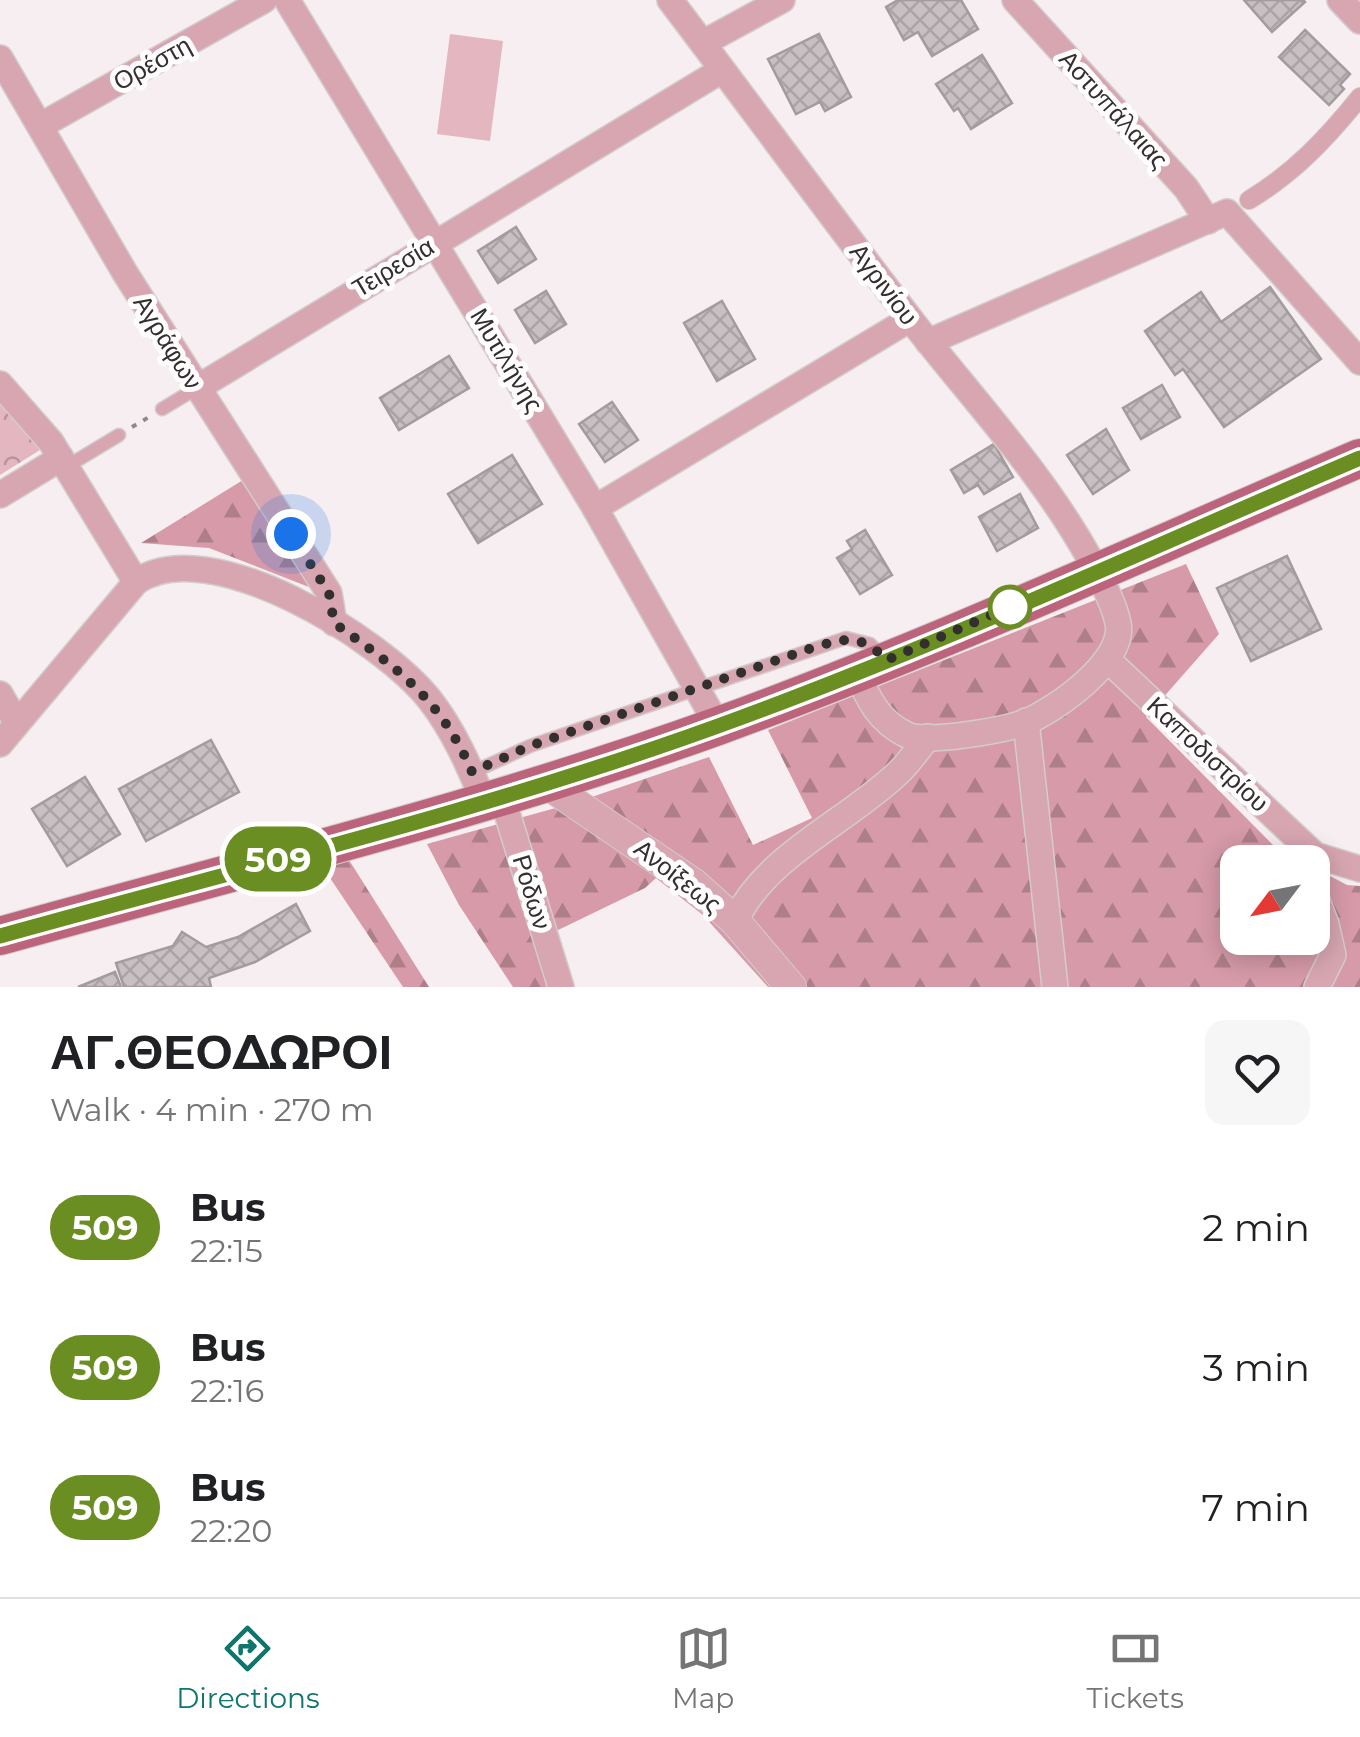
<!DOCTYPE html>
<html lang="en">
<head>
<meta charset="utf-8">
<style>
	:root { --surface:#fff; --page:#f6f6f6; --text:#202124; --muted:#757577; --line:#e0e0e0; --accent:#0f766e }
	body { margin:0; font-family:Montserrat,sans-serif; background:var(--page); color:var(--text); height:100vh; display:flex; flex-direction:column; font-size:38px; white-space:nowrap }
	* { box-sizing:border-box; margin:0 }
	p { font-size:32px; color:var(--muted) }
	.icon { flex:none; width:55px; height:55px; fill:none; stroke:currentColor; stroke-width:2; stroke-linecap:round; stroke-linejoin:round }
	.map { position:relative; height:987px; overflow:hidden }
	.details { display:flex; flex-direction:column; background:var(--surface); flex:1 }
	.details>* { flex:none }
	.badge { padding:0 20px; border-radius:32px; font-size:35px; line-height:65px }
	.needle { width:65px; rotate:238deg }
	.controls { position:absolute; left:1220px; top:845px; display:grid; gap:20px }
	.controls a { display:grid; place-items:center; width:110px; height:110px; border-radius:20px; background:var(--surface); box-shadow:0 5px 25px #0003; font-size:50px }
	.you { position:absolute; width:50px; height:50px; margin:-25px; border:8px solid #fff; border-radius:50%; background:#1a73e8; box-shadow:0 0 0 15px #1a73e833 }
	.map>.badge { position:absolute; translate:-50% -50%; box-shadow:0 0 0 5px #fff }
	.round { display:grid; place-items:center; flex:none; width:105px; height:105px; border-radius:20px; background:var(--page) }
	.headline { display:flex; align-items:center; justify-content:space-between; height:170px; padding:0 50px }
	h1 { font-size:48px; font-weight:700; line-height:75px }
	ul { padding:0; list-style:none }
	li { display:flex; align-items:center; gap:30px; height:140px; padding:0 50px }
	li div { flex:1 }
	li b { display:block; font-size:38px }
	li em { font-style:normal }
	li .badge { min-width:110px; font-weight:700; text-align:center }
	.tabs { display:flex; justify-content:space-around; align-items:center; height:140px; border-top:2px solid var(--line); background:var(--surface); font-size:28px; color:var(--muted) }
	.tabs a { display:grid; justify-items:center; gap:5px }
	.tabs .current { color:var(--accent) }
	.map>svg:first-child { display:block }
</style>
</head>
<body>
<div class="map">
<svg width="1360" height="987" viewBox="0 0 1360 987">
	<defs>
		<pattern id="forest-firs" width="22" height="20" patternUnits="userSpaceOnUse" patternTransform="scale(2.5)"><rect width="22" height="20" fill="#d69aa8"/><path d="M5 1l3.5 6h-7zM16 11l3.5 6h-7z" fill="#ae7e89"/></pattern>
		<pattern id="park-crowns" width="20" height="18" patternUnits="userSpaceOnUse" patternTransform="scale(2.5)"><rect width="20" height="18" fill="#e4b6c0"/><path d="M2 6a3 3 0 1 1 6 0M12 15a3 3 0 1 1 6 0" fill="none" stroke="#b9949c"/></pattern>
		<pattern id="building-cross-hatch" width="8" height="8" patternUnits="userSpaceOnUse" patternTransform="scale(2.5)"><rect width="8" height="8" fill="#c7bfc1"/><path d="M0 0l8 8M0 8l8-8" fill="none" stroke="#aba4a6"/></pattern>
	</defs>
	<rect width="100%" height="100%" fill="#f6eef0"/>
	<!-- forest -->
	<g fill="url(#forest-firs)">
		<path d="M243,480L314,589L209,548L141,543Z"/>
		<path d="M1186,564L1219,634L1146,717L1275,847L1304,862H1238V938H1312L1313,867L1347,885L1360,886V987H768L703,915L656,878L645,888L554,932L549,987H513L459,905L427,844L577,802L709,757L753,845L812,818L768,730Z"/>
		<path d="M349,860L429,987H403L322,866Z"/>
	</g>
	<!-- park -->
	<path fill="url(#park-crowns)" d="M0,400L40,450L0,475Z"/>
	<!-- pitch -->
	<path fill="#e4b6c0" d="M450,34L503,41L490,141L437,134Z"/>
	<!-- building -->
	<g fill="url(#building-cross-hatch)" stroke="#a39c9d" stroke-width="2.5">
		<path d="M898,0H961L978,29L932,56L918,32L904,40L886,7Z"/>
		<path d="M1244,0H1303L1305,2L1272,32Z"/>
		<path d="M1305,30L1350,74L1340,85L1344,89L1329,105L1279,57Z"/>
		<path d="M819,34L851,97L825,111L820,102L796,114L768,59Z"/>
		<path d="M982,55L1012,103L971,129L958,108L954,111L936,84Z"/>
		<path d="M516,227L536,259L498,283L478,251Z"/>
		<path d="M1270,287L1321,359L1224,427L1183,369L1175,375L1145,331L1201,292L1221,322Z"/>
		<path d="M546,291L566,324L535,343L515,310Z"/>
		<path d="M722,301L755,359L717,381L684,323Z"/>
		<path d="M449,356L469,388L399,430L380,398Z"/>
		<path d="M1162,385L1180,417L1141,439L1123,408Z"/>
		<path d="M612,402L638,440L605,462L579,424Z"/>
		<path d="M1106,429L1129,470L1093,494L1067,455Z"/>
		<path d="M994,444L1013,477L984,494L978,485L964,493L951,470Z"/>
		<path d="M512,455L542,504L478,543L448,494Z"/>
		<path d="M1020,494L1038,528L997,551L979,517Z"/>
		<path d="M865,530L892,575L860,594L837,558L852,549L847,541Z"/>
		<path d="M1287,556L1321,629L1251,661L1217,588Z"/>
		<path d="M211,740L239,792L146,841L119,789Z"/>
		<path d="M85,777L120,834L67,866L32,809Z"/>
		<path d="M296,904L310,931L255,962L209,978L211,987H124L116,963L173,946L182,932L206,947L238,937Z"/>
		<path d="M115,972L121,987H78Z"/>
	</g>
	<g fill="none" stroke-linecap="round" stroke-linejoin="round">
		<!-- service casing -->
		<g stroke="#d3cccd" stroke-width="15">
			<g id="service">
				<path d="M162,409L197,388"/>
				<path d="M66,467L119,435"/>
				<path d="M471,773L530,746L846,638L870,644L885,659"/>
			</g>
		</g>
		<!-- pedestrian casing -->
		<g stroke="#d3cccd" stroke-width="20">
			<path id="pedestrian" d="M1249,200C1294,173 1327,138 1360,97"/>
		</g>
		<!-- minor casing -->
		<g stroke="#d3cccd" stroke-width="28">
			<g id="minor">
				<path d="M287,0L595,508L718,726"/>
				<path d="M670,0C752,108 832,218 915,325C976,403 1044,475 1091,561C1101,580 1114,603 1118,623C1126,660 1057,709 1026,722C1005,730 926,744 907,735C879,722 868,699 857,672"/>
				<path d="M1015,0L1186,188L1208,221"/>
				<path d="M1340,0L1360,21"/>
				<path d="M703,43L782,0"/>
				<path d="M0,58L125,273L329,593L334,623"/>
				<path d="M40,126L264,0"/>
				<path d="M928,342L1227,212L1360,362"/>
				<path d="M0,384L51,442L136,582"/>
				<path d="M197,388L722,70"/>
				<path d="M0,495L61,458"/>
				<path d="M595,508L910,319"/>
				<path d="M1109,661L1315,855L1360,869"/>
				<path d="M0,694L16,722"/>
				<path d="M1026,721L1055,987"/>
				<path d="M0,744L136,582C208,530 383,640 430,700C454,731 469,766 484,802"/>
				<path d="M502,797L561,987"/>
				<path d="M1312,888L1326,924L1333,955L1317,987"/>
				<path d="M735,921C766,855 847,822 898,773C909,763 918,749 928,737"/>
			</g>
		</g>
		<!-- tertiary casing -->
		<g stroke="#d3cccd" stroke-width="32">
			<path id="tertiary" d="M547,784L694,884L735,921L791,987"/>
		</g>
		<!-- primary casing -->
		<g stroke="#d3cccd" stroke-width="40">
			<path id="primary" d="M0,936C240,869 484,810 718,726C936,647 1147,549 1360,458"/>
		</g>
		<!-- path -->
		<path stroke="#8e8889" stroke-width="4" stroke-dasharray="5 8" stroke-linecap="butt" d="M132,427L149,417"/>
		<!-- service -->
		<use href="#service" stroke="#d7a6b1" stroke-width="12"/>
		<!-- pedestrian -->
		<use href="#pedestrian" stroke="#d7a6b1" stroke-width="18"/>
		<!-- minor -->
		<use href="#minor" stroke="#d7a6b1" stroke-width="25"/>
		<!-- tertiary -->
		<use href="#tertiary" stroke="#d7a6b1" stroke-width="30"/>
		<!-- primary -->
		<use href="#primary" stroke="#bb647c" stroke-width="38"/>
	</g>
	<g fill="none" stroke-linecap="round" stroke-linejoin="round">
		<!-- line casing -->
		<g stroke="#fff" stroke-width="22">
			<path id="line" d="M0,936C240,869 484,811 718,726C936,647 1147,549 1360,458"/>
		</g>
		<!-- line -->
		<use href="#line" stroke="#6b8e23" stroke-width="15"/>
		<!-- walk -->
		<path stroke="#322f2f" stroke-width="10" stroke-dasharray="0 18" d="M291,534L329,593L334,623C397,668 441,699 472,772L530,746L812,648C846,638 859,633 887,660L1026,600L1010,607"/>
	</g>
	<!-- markers -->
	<circle fill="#fff" stroke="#6b8e23" stroke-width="5" cx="1010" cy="607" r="20"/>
	<g text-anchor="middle" stroke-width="10" stroke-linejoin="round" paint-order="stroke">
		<!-- street labels -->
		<g font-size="25" fill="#322f2f" stroke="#fffdfe">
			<text transform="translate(152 63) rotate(-29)" y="9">Ορέστη</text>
			<text transform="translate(1114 109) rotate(48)" y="9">Αστυπάλαιας</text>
			<text transform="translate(393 267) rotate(-31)" y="9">Τειρεσία</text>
			<text transform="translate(884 284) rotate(53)" y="9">Αγρινίου</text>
			<text transform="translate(168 342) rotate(58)" y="9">Αγράφων</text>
			<text transform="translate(507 360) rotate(59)" y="9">Μυτιλήνης</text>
			<text transform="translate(1208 754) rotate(43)" y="9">Καποδιστρίου</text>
			<text transform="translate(678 876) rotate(38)" y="9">Ανοίξεως</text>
			<text transform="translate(532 892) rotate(73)" y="9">Ρόδων</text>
		</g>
	</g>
</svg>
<div class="controls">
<a><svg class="needle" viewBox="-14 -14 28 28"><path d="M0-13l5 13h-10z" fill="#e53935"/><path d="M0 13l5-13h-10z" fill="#757577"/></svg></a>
</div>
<div class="you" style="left:291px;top:534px"></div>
<b class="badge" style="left:278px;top:859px;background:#6b8e23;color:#fff">509</b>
</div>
<section class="details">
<div class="headline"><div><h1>ΑΓ.ΘΕΟΔΩΡΟΙ</h1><p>Walk · 4 min · 270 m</p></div><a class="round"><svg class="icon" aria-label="heart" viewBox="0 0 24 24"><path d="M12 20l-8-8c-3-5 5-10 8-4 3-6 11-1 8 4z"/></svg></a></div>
<ul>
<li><span class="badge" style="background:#6b8e23;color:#fff">509</span><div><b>Bus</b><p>22:15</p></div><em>2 min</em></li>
<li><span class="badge" style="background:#6b8e23;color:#fff">509</span><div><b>Bus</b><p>22:16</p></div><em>3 min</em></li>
<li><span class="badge" style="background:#6b8e23;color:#fff">509</span><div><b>Bus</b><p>22:20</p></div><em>7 min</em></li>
</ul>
</section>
<nav class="tabs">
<a class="current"><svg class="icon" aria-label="directions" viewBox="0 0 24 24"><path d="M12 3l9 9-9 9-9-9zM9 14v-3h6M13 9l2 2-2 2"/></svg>Directions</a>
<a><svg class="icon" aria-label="map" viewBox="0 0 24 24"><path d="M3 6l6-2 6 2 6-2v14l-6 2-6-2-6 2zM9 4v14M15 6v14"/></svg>Map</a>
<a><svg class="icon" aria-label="tickets" viewBox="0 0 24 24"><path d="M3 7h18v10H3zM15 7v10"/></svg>Tickets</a>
</nav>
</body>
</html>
